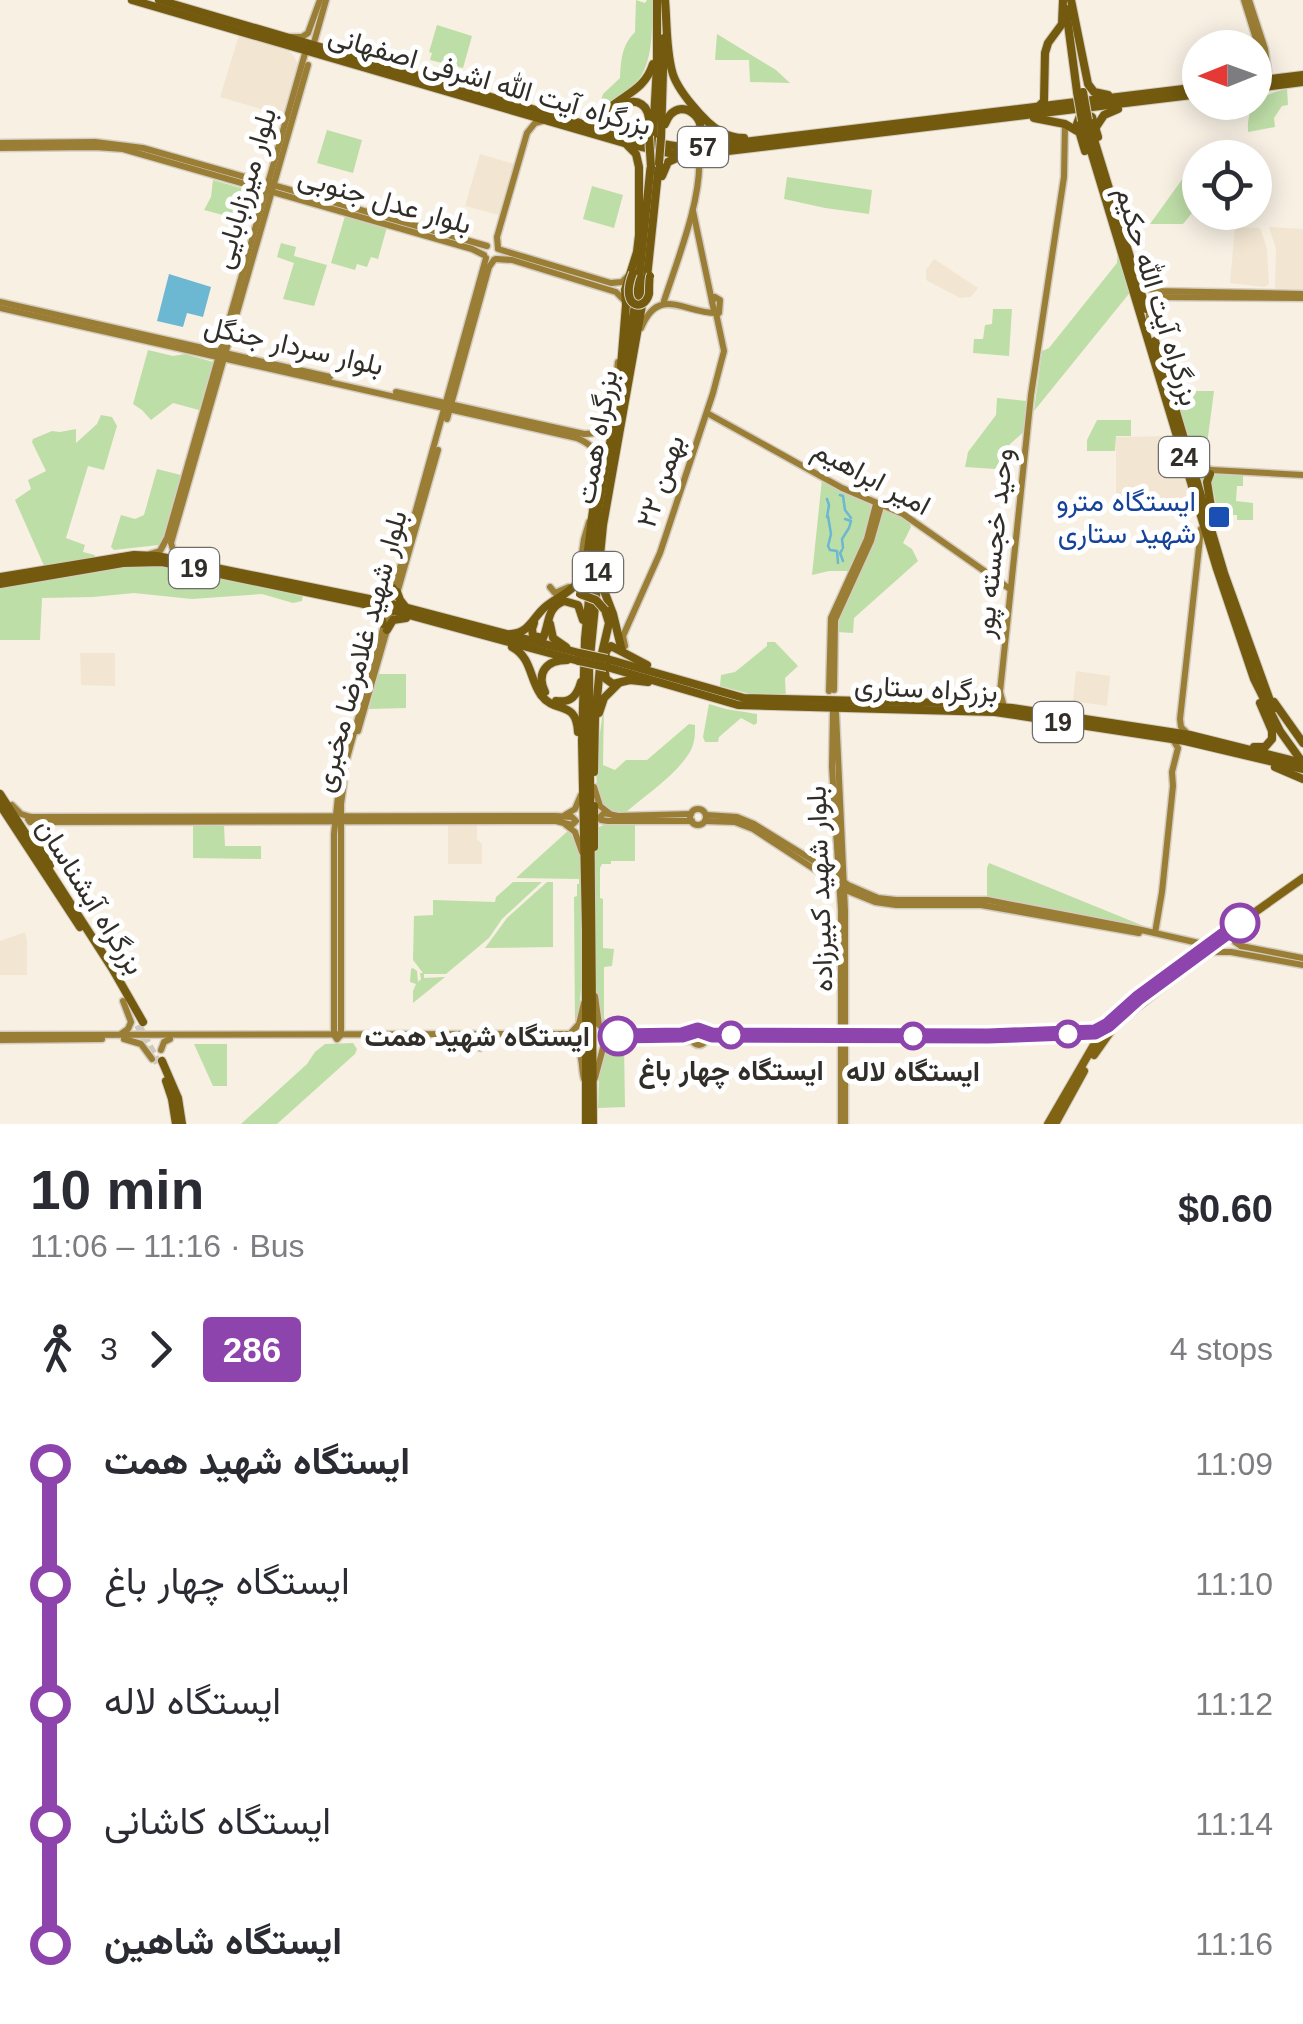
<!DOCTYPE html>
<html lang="en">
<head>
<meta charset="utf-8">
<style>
	:root { --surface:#fff; --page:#f7f7f7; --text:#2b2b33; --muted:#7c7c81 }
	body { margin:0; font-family:Arial,Vazirmatn,sans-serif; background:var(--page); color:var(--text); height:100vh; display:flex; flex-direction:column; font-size:38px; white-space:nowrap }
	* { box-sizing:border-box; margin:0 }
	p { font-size:32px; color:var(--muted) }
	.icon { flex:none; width:55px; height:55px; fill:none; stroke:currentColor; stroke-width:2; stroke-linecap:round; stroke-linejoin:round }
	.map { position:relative; height:1124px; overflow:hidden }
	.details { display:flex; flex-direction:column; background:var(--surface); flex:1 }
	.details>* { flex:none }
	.badge { padding:0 20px; border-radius:8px; font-size:35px; line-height:65px }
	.needle { width:65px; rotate:269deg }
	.buttons { position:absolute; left:1182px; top:30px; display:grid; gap:20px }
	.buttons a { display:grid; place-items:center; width:90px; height:90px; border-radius:50%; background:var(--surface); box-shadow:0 5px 25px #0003; font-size:50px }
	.map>.badge { position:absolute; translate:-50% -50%; box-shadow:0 0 0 5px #fff }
	.legs { display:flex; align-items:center; gap:15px; height:110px; padding:0 30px; font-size:32px }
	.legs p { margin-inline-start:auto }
	.overview { display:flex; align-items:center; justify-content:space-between; height:170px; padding:0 30px }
	h1 { font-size:55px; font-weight:700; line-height:75px }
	ul { padding:0 30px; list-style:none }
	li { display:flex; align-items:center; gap:35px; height:120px; font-size:38px }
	li i { display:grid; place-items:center; width:15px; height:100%; margin:0 12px; background:currentColor }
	li i::after { content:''; width:25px; height:25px; margin:-12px; border:8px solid; border-radius:50%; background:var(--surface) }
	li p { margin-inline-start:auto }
	li:first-child i { background:linear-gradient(#0000 50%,currentColor 0) }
	li:last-child i { background:linear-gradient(currentColor 50%,#0000 0) }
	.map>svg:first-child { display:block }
</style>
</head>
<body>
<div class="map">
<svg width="1303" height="1124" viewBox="0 0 1303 1124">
	<rect width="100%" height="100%" fill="#f8f0e3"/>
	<!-- built -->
	<g fill="#f2e6d2">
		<path d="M239,35L289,51L294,56L299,67L285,116L220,97Z"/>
		<path d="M480,154L514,164L499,215L465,206Z"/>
		<path d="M1235,227L1259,228L1261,230L1267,249L1269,284L1265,287L1230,283Z"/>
		<path d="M1269,227L1303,229V292L1277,290L1275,288L1276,249Z"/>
		<path d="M934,259L978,288L971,297L960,298L926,280V270Z"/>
		<path d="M1173,436L1183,472L1180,473H1186L1194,511L1116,508V437Z"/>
		<path d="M80,653H115V686L81,685Z"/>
		<path d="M1076,671L1110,676L1107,706L1073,701Z"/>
		<path d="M477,824V839L482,844V864H448V825Z"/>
		<path d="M25,932L27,940V975H0V941Z"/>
	</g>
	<!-- green -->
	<g fill="#bedea7">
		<path d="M636,0L645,3L647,0H652C652,24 654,59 639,79C630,92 613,101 600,109L599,106L603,94L620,78C621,59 622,45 635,32Z"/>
		<path d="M437,25L472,36L463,68L430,60L432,53L429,52Z"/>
		<path d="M717,34L776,70L790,83L750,82L749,60H715Z"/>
		<path d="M1287,89L1288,105L1282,106L1274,118L1275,127L1248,132C1247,103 1260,95 1287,89Z"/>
		<path d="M327,130L362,140L353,173L317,163Z"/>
		<path d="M1238,149L1237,157L1200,158V203L1183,224H1150L1199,156Z"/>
		<path d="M787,177L872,190L869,214L825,208L784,199Z"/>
		<path d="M213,180L255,192L261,202L253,223L204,210L211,197Z"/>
		<path d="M592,186L623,195L614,228L583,219Z"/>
		<path d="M345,216L387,227L378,259L371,257L367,267L357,264L355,270L331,263Z"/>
		<path d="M281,243L296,247L294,256L327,265L314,306L283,299L294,263L277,257Z"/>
		<path d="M1118,246L1132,290L1034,411L1042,351L1049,348L1117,263Z"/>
		<path d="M993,309H1012L1009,356L973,353L974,339H983L985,325L992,324Z"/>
		<path d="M148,350L173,356L185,354L213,362L199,410L173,403L151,420L142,410L133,404Z"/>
		<path d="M1172,391H1214L1204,467L1212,517L1195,468L1201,470L1196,467Z"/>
		<path d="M997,398L1027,401L1026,430L1010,444L1008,455L996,469L965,467L968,452L996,415Z"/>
		<path d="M101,415L112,417L117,426L104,470L88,466L66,538L85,545L83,552L95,555L94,560L45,568L15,500L31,489L28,480L46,471L32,442L33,439L52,431L60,432L76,429V443L97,424Z"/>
		<path d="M1097,420H1131V436H1116L1115,451H1087V440Z"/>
		<path d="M157,469L181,475L163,539L159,545L114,550L111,547L121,515L135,519L144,515Z"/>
		<path d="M1212,474L1243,475V486H1237L1236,501L1253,503V520H1237V515H1218L1212,484Z"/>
		<path d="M822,479L870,504L873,509L865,539L849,571H829L812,575Z"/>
		<path d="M882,509L908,520L911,527L903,543L912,549L918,561L854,618L853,633L837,632L835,626L852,587L861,571Z"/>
		<path d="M152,563L303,594L302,601L293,603L262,594L192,599L134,593L93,597L42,598L40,640H0V587L129,565Z"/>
		<path d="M767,642H775L798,666L785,678L786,698L754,695L720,686L721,675L735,672L767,646Z"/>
		<path d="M378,674H406V708L369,709Z"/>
		<path d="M604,704L603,765L615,770L626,760H647L689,724L695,725C695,734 695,742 691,750C678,774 644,796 624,814L607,810L597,796L596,761Z"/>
		<path d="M709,704L726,709L757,714V723L754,725L741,718L719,737L718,742H705L703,737Z"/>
		<path d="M635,822V861H611V864H602L600,868V898L603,899V948L614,949L612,966L604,967V1018L608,1022L614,1023V1034C607,1031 605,1032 602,1024C592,998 591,855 599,827L608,823Z"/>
		<path d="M193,823L224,825L225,846H261V859L193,858Z"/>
		<path d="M570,829L578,840L582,860L584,951L579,1014L575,1027L574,897L577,896V884H579V879L516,878Z"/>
		<path d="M989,863L1151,929L987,898V868Z"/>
		<path d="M513,882H542L502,919L489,938L446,974H424V978L445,977L413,1003V991L416,984L410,982L411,969L413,968L417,971L418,982L421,979L420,973H423L413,960L414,916L433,915V900L495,902L496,897Z"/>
		<path d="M547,882H553V947L485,948L507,918Z"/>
		<path d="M617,1042H624L625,1107L598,1108L599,1077L603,1054Z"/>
		<path d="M353,1043L357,1049L355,1054L277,1124H241L307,1064L315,1052L325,1044Z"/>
		<path d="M194,1044H227V1086H213Z"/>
	</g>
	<!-- water -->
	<path fill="#6cb7d2" d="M169,274L211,287L203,317L187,313L183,327L157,321Z"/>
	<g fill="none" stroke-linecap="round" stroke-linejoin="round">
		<!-- stream -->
		<g stroke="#6cb7d2" stroke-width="2.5">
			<path d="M840,495L843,496L845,510L851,518"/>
			<path d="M828,516L831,534L828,546L830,550L837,551L838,563"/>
			<path d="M827,517L829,505L827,499"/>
			<path d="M843,548L842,539L849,528L851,521L845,519"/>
			<path d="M842,550L840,553L843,561"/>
		</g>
		<!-- trunk-tunnel -->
		<path stroke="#d0c9be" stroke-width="8" stroke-dasharray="8 4" stroke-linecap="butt" d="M138,1025L158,1063"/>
		<!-- secondary casing -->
		<g stroke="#d4cdc2" stroke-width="9">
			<g id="secondary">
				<path d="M1244,0L1262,58L1265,81"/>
				<path d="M1249,0L1265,49L1268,71"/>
				<path d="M290,37H302L308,33L320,0"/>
				<path d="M313,46L326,0"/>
				<path d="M1255,76L1261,64"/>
				<path d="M0,143L95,142L143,148L487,246"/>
				<path d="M0,148L95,147L123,149L472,249L484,255"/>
				<path d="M693,211L714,311L719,313L720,300L715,297L712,302"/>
				<path d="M498,248L497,237L527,133L535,123L546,120"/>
				<path d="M498,249L611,283L622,282L627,277"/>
				<path d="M496,259L512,260L616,292L625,301"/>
				<path d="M1141,286L1155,291L1303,294"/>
				<path d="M1155,297L1303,298"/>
				<path d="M664,301C677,261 702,199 699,157"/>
				<path d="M0,302L330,377"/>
				<path d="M0,308L577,438C614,454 599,479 592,510"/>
				<path d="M1149,321V303L1155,297L1153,296"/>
				<path d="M396,392L584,434C591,434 601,433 606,426C615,415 616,377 618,362"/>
				<path d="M707,413L842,488L903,514L1010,589"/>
				<path d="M447,419L489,267L494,260"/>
				<path d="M1206,468L1211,470L1209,475L1204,472Z"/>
				<path d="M1211,470L1303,475"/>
				<path d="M150,554L160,551L167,538L306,50"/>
				<path d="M183,560L174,553L171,543L308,65"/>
				<path d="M579,573L584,539L589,522"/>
				<path d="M550,587L555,593L569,587"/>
				<path d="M396,597L438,450"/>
				<path d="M625,646L623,636L660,553L713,393L724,351L716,313C684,313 659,285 641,328"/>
				<path d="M834,690L835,620L871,541L881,506"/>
				<path d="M829,691L831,618L867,539L876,504"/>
				<path d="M1003,703L1000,692L1031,395L1064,177L1065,125"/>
				<path d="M358,731L393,609"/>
				<path d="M1189,735L1181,727L1180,719L1201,529"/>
				<path d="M594,787L600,806L609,813"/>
				<path d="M12,805L21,814L31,817L555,816L572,817L576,821L572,825L556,821L30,822L28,819L31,817"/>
				<circle cx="698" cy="817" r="8"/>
				<path d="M691,814L618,816L604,813L600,817L601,820L608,821H692"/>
				<path d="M565,815L575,809L581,795"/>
				<path d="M706,815L737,817L754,824L822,866L848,885L878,898L896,900H987L1137,929L1203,944L1212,942"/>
				<path d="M705,821L735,822L753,829L848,891L875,902L896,905H981L1139,933"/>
				<path d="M566,825L575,832L582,852"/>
				<path d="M1155,933L1162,892L1173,786L1172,772L1178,748L1173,740"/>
				<path d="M1232,934L1235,942L1241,946"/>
				<path d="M1241,946L1303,958"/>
				<path d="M1208,952H1231L1303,965"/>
				<path d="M595,996L599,1025L609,1033"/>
				<circle cx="699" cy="1038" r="7"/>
				<path d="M705,1033L712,1035C820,1036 930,1039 1039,1034C1061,1033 1087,1038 1107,1026"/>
				<path d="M121,1034L128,1029L131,1022L123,1001"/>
				<path d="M0,1035L570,1034"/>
				<path d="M573,1035L570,1034L579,1024L584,1003"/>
				<path d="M124,1039L141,1044L152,1059"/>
				<path d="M337,1039L334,1035V834L339,787L486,258"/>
				<path d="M337,1039L341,1035V804L344,782"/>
				<path d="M470,1039L480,1048"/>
				<path d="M545,1039L569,1041"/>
				<path d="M0,1040L102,1039"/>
				<path d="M569,1041C585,1049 580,1064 584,1079"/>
				<path d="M692,1041L605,1039L604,1037L693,1033"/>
				<path d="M705,1041L1089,1038V1035L1083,1034"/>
				<path d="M161,1050L164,1042L170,1039"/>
				<path d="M595,1078L603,1048L617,1040"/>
				<path d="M841,1124V910L832,767L833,711L836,713L845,911V1124"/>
			</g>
		</g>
		<!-- primary casing -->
		<g stroke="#d4cdc2" stroke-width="10">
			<g id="primary">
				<path d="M1094,1055L1116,1024L1177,976"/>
				<path d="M1048,1124L1095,1043L1117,1016L1213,942L1303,878"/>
				<path d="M1055,1124L1084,1071"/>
			</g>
		</g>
		<!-- trunk casing -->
		<g stroke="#d4cdc2" stroke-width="10">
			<g id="trunk">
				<path d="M132,0L624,143L674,154L711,153L1200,94"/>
				<path d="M159,0L638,140L681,147L711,146L1200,87"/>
				<path d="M665,0C667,23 666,49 672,71C676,89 705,123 721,132C728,136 736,138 744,138"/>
				<path d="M1071,0L1088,84L1094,92L1108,95"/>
				<path d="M1066,9L1077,92"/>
				<path d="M1255,81L1303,75"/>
				<path d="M1255,88L1303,82"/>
				<path d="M1038,107L1044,101L1045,53L1048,43L1062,24L1063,0"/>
				<path d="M1034,118L1065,124L1077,131"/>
				<path d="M1088,120L1146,309"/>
				<path d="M1082,121L1217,569L1254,679L1280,731L1303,763"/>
				<path d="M590,124C600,121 601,116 608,109C627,93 645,89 653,64"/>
				<path d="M665,124C680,85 725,134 683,144"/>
				<path d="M1096,127L1104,115L1118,109"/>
				<path d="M627,133C596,106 650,84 649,123"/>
				<path d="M653,137L657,65V0"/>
				<path d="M661,138L664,38"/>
				<path d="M1085,151L1077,124L1080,116L1086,114L1092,117L1098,137"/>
				<path d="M662,176L668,162L681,156"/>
				<path d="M1155,341L1224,573L1273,709"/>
				<path d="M621,366L626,305L625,290L637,252L639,235V167L636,154L628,146"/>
				<path d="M1210,474L1207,482L1214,526"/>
				<path d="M604,569L603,588L613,614L622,651"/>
				<path d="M0,577L134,555L157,556L389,603L579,653"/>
				<path d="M0,584L123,563L162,562L383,608L579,661"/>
				<path d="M397,592L400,600L407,609"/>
				<path d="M377,599L384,597L393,588"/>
				<path d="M370,608L380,614L383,624"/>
				<path d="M534,623L532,629L533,636L543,638C550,623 546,608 564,601L578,605L583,620"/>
				<path d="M550,624L553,638L566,647"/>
				<path d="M387,630L393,620L406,618"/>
				<path d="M511,634C527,633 531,622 541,611C551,599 569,595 578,582C590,567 589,526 594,506"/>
				<path d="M512,647C532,658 529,678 541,695C556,715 576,699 578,732"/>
				<path d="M602,653L609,623L605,610"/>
				<path d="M607,659L744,698L947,703L1012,708L1190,735L1303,763"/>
				<path d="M647,665L611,646L606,651L604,667L606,679L613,684L630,680L648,682"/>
				<path d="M607,667L738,705L995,712L1185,741L1303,769"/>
				<path d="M545,692C536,673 546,660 567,660"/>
				<path d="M556,701C571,703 577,696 581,682"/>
				<path d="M1274,702L1303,743"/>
				<path d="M599,713L604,698L618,684"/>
				<path d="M1254,747H1265L1272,739V731L1260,703"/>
				<path d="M1275,767L1303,779"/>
				<path d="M594,772L595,719L600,667"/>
				<path d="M0,794L112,968L143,1022"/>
				<path d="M0,805L80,927"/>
				<path d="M37,839L48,857L50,865"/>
				<path d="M594,847V806"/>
				<path d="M162,1061L178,1098L182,1124"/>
				<path d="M166,1081L172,1099L176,1124"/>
				<path d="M586,1124V929L582,741L585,639L598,509L638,289L651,163"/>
				<path d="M593,1124L589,667L603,525L647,277L659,163"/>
			</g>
		</g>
		<!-- secondary -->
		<use href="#secondary" stroke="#9b7e35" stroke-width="6"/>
		<!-- primary -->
		<use href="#primary" stroke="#806414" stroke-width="8"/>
		<!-- trunk -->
		<use href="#trunk" stroke="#735a0e" stroke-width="8"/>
		<!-- trunk-bridge casing -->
		<g stroke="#d4cdc2" stroke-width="10" stroke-linecap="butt">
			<g id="trunk-bridge">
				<path d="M1077,92L1082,121"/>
				<path d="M1083,92L1088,120"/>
				<path d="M649,136L651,167"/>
				<path d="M659,163L661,138"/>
				<path d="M633,273C619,307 644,313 649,294C649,292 649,277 650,276"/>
				<path d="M580,594L596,600L605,610"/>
				<path d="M579,653L607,659"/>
				<path d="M579,661L607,667"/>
			</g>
		</g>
		<!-- trunk-bridge -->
		<use href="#trunk-bridge" stroke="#735a0e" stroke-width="8"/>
	</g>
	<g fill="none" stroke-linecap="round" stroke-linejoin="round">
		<!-- line-1 casing -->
		<g stroke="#fff" stroke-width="22">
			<path id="line-1" d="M618,1036L682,1035L698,1030L712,1035L988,1036L1095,1032L1108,1025L1138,998L1240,923"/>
		</g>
		<!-- line-1 -->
		<use href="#line-1" stroke="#8e44ad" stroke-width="15"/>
	</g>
	<!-- markers -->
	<rect fill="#1a4fb4" stroke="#fff" stroke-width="4" x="1207" y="505" width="24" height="24" rx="5"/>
	<g fill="#fff" stroke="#8e44ad" stroke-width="5">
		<circle cx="1240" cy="923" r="18"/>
		<circle cx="1068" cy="1034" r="12"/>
		<circle cx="731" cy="1035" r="12"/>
		<circle cx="618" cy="1036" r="18"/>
		<circle cx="913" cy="1036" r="12"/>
	</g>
	<g text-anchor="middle" stroke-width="10" stroke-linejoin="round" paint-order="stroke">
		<!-- shield labels -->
		<g fill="#fff" stroke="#6f6d69" stroke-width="2.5">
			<rect x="678" y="127" width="50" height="40" rx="8"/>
			<rect x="1159" y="437" width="50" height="40" rx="8"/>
			<rect x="169" y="548" width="50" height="40" rx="8"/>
			<rect x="573" y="552" width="50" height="40" rx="8"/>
			<rect x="1033" y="702" width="50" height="40" rx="8"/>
		</g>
		<g font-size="25" font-weight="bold" fill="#312e29">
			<text x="703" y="156">57</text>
			<text x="1184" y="466">24</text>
			<text x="194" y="577">19</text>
			<text x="598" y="581">14</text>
			<text x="1058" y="731">19</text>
		</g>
		<!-- street labels -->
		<g font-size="28" fill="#312e29" stroke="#fff">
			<text transform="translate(490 80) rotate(16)" y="10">بزرگراه آیت الله اشرفی اصفهانی</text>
			<text transform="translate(244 188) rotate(-74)" y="10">بلوار میرزابابایی</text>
			<text transform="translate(385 200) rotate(16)" y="10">بلوار عدل جنوبی</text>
			<text transform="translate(1158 296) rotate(73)" y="10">بزرگراه آیت الله حکیم</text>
			<text transform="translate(294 345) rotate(13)" y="10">بلوار سردار جنگل</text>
			<text transform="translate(596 437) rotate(-80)" y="10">بزرگراه همت</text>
			<text transform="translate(872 477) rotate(28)" y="10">امیر ابراهیم</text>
			<text transform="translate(660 481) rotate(-71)" y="10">۲۲ بهمن</text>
			<text transform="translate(993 543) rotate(-84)" y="10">وحید خجسته پور</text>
			<text transform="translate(360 651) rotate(-75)" y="10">بلوار شهید غلامرضا مخبری</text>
			<text transform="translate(926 688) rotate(3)" y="10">بزرگراه ستاری</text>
			<text transform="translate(819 889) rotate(-92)" y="10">بلوار شهید کبیرزاده</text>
			<text transform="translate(91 896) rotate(58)" y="10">بزرگراه آبشناسان</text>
		</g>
		<!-- transit labels -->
		<g font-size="28" fill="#164399" stroke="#fff" text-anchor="end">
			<text x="1196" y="511">ایستگاه مترو<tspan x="1196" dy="32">شهید ستاری</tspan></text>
		</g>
		<!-- stop labels -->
		<g font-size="28" font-weight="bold" fill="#312e29" stroke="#fff">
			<text x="590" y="1046" text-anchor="end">ایستگاه شهید همت</text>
			<text x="731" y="1080">ایستگاه چهار باغ</text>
			<text x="913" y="1081">ایستگاه لاله</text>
		</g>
	</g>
</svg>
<div class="buttons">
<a><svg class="needle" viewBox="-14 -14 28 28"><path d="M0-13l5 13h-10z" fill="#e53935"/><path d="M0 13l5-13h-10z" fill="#7c7c81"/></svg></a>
<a><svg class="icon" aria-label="locate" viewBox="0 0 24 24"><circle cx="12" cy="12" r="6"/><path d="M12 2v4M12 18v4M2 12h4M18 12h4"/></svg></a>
</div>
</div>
<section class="details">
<div class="overview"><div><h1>10 min</h1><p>11:06 – 11:16 · Bus</p></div><b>$0.60</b></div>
<div class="legs"><svg class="icon" aria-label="walk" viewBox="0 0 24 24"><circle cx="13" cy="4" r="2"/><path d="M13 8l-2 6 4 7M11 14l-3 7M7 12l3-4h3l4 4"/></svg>3<svg class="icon" aria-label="forward" viewBox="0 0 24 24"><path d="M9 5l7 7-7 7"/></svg><b class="badge" style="background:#8e44ad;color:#fff">286</b><p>4 stops</p></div>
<ul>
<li><i style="color:#8e44ad"></i><b>ایستگاه شهید همت</b><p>11:09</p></li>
<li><i style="color:#8e44ad"></i><span>ایستگاه چهار باغ</span><p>11:10</p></li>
<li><i style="color:#8e44ad"></i><span>ایستگاه لاله</span><p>11:12</p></li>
<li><i style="color:#8e44ad"></i><span>ایستگاه کاشانی</span><p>11:14</p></li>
<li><i style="color:#8e44ad"></i><b>ایستگاه شاهین</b><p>11:16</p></li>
</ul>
</section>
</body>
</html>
